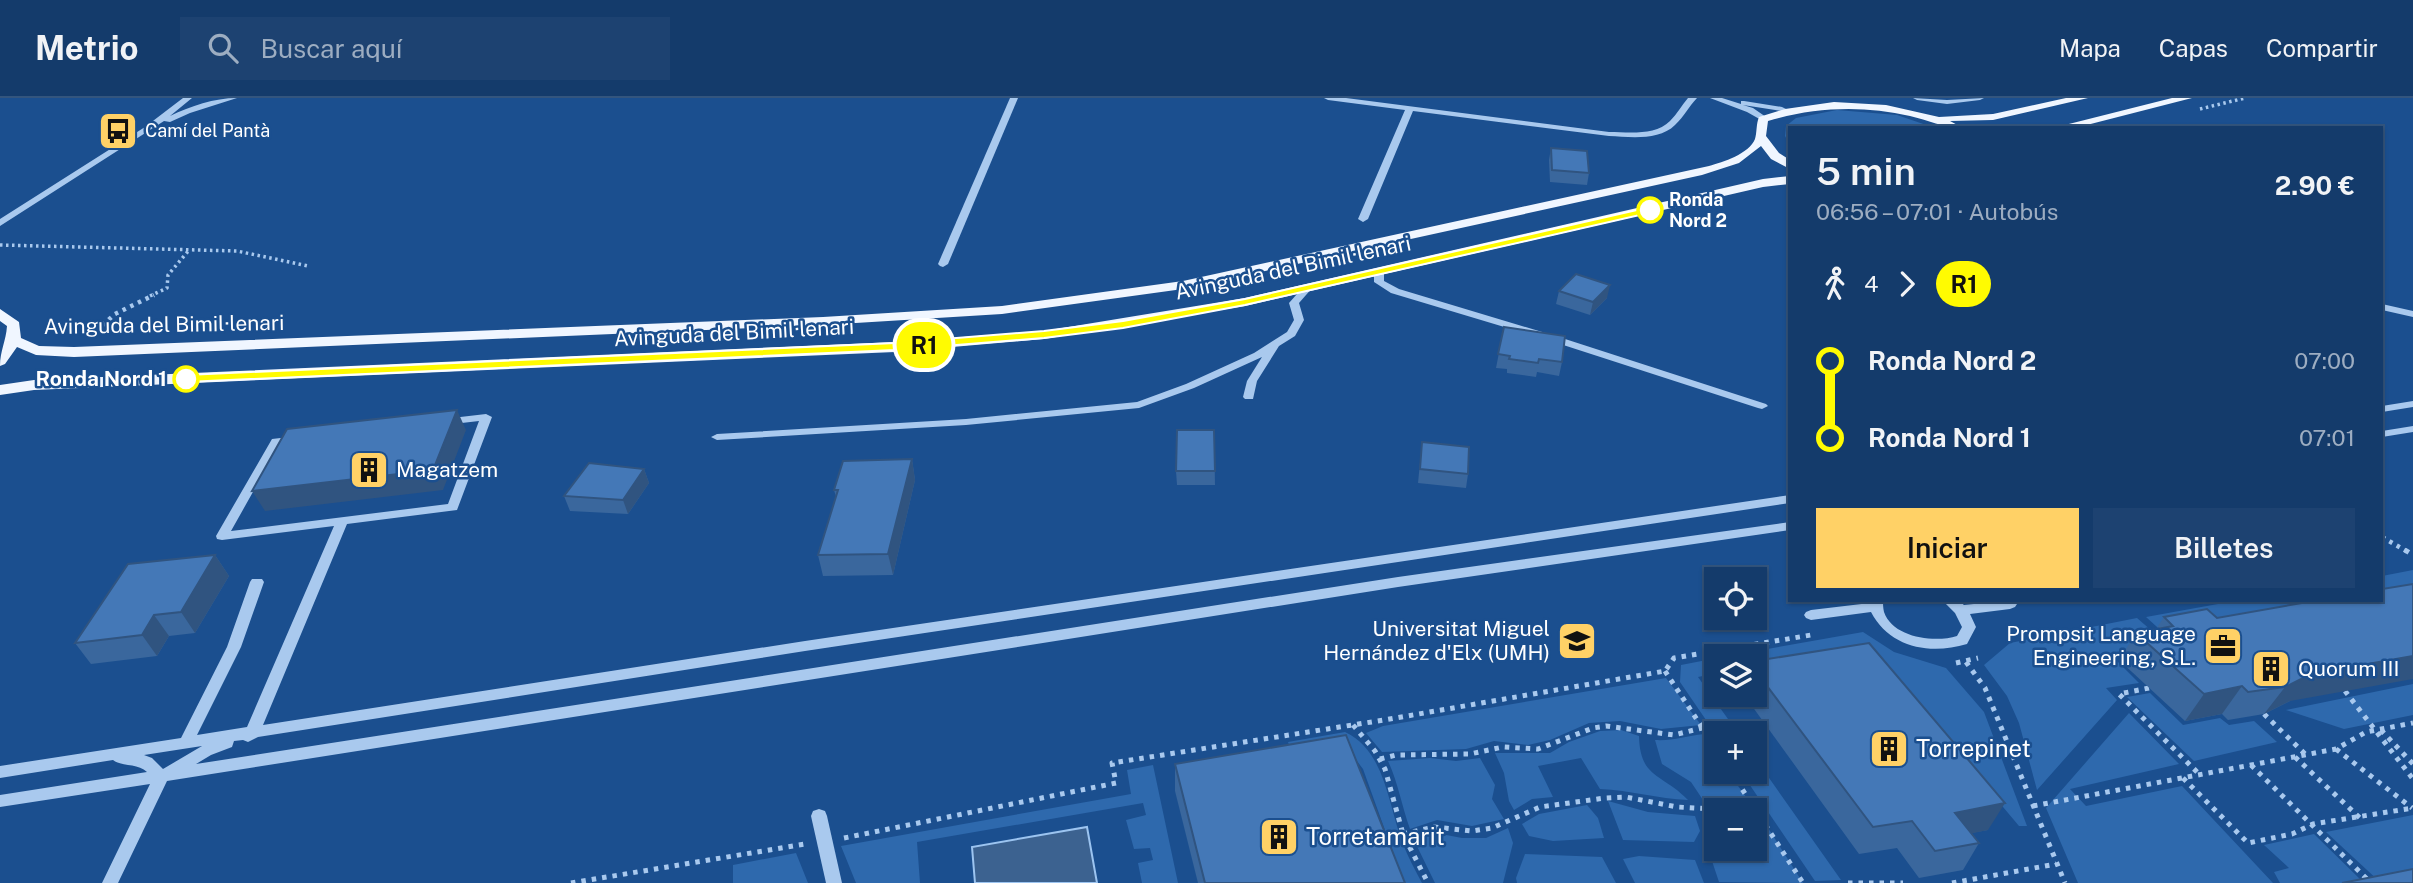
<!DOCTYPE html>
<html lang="es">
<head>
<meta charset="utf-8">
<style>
	:root { --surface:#143b6b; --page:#1d4271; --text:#f1f3f6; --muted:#9dadc1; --line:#33557e; --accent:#ffd166 }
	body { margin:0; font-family:"Public Sans",sans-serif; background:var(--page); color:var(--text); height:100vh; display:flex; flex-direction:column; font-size:26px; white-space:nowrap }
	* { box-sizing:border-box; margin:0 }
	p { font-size:23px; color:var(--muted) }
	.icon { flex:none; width:38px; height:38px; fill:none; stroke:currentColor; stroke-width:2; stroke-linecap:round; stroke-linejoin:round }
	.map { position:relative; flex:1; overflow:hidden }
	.side { position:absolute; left:1788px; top:28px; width:595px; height:476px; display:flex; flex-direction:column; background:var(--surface); border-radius:0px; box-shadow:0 2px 5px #0004,0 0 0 2px var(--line) }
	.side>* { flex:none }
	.badge { padding:0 14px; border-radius:23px; font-size:24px; line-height:46px }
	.buttons { position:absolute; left:1704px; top:469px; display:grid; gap:14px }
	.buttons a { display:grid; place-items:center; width:63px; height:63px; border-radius:0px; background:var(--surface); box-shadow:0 2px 5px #0004,0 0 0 2px var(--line); font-size:35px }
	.map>.badge { position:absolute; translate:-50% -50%; box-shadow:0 0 0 4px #fff }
	.legs { display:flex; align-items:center; gap:10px; height:77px; padding:0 28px; font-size:23px }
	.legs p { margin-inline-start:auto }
	.head { display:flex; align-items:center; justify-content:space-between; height:119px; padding:0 28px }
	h1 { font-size:38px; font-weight:600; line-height:52px }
	.button { display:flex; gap:14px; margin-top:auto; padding:14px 28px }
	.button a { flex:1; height:80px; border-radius:0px; background:var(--accent); color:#111; font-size:28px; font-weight:600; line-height:80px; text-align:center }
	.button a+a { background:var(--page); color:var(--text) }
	ul { padding:0 28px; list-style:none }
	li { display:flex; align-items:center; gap:24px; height:77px; font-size:26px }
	li i { display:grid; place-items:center; width:10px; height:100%; margin:0 9px; background:currentColor }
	li i::after { content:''; width:18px; height:18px; margin:-9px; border:5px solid; border-radius:50%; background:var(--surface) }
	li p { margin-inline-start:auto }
	li:first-child i { background:linear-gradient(#0000 50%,currentColor 0) }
	li:last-child i { background:linear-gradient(currentColor 50%,#0000 0) }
	header { display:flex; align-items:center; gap:42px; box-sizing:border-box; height:98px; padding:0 35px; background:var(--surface); border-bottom:2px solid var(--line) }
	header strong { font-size:33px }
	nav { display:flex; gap:38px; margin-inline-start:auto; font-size:24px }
	.search { width:490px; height:63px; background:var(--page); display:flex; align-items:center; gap:18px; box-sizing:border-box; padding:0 24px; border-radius:0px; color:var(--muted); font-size:26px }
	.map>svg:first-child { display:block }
</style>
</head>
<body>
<header>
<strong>Metrio</strong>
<div class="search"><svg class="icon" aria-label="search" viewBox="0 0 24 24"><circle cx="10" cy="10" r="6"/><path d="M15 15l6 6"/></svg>Buscar aquí</div>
<nav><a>Mapa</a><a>Capas</a><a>Compartir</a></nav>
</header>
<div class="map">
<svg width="2413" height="785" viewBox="0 0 2413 785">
	<rect width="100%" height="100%" fill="#1b4f8f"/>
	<!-- green -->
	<g fill="#2e69ad">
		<path d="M1837,12L1897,17L1935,30H1790V47L1785,38L1786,28L1796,20Z"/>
		<path d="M2413,472V520L2167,538L2146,519L2240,502H2382V478Z"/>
		<path d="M2137,520L2160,540L2151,553L2113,559L2139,585L2106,590L2117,602L2037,692L2019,625L2007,598L1984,567L2010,545Z"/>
		<path d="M1863,534L1894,554L1946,570L1984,614L2027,728H2019L1866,546L1755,567V558H1728Z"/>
		<path d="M1717,560V575L1698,579L1738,635H1717V638L1680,584L1681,567Z"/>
		<path d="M1666,580L1701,627L1661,631L1620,623L1589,625L1550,642L1528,647L1494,643L1466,651L1382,654L1366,635L1383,628Z"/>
		<path d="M2413,586V617L2344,631L2286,612Z"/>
		<path d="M2150,595L2183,627L2220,620L2229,627L2254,623L2277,644L2194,663L2127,599Z"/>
		<path d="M2129,615L2179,666L2070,691L2086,708L2182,688L2273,785H2078L2046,710Z"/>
		<path d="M1621,632L1639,638C1640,681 1662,675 1688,702C1658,701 1630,692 1600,691L1581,660L1538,668L1553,699L1532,701L1514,712L1509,703L1504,675L1495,655H1550L1569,644L1600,633Z"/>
		<path d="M1345,634C1386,653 1388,708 1403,746C1408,759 1415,772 1422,785H1404L1363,671L1351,655L1295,664L1288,644Z"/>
		<path d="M1704,636L1717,656V674H1728L1754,710L1749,712L1703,702L1691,684L1662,666L1655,642C1673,643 1686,638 1704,636Z"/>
		<path d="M1430,660L1456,663L1480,660L1495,687L1492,701L1504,721L1472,728L1437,722L1410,731C1402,709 1398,684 1388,663Z"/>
		<path d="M1755,660L1841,782L1815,783L1741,674H1755Z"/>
		<path d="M1153,667L1178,785H1142L1138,765L1153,762L1150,750L1134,751L1126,722L1146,717L1143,705L917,744L920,785H856L841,748L1131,696L1127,672Z"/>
		<path d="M1608,703L1648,714L1695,718L1700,733L1694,744L1623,742Z"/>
		<path d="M1587,707L1598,720L1604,740L1553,743L1529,738L1522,726L1539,716Z"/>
		<path d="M2413,717V783L2381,785L2326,734Z"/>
		<path d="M1755,722H1763L1803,785L1719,784L1710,757L1717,750L1755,751Z"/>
		<path d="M1508,730L1513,745L1503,785H1435L1413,740L1436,735L1462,740H1486Z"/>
		<path d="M2314,736L2364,785H2280L2274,774L2289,770L2264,747Z"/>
		<path d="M796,755L808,785H733V767Z"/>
		<path d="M1525,756L1602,759L1616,785H1517L1516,780Z"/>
		<path d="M1639,758L1695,762L1704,785H1635L1623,761Z"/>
	</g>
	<!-- water -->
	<path fill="#3c6290" stroke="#9cc4f0" stroke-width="2" d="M1087,729L1097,785H975L972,749Z"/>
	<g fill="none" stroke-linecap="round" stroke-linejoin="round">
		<!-- path-far2 -->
		<g stroke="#a9c9ee" stroke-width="3.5" stroke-dasharray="2.5 3.5" stroke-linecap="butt">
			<path d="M2200,11L2245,0"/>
			<path d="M0,147L237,153L308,168"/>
			<path d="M150,198L167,190L168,177L190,151"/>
		</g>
		<!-- path-far1 -->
		<g stroke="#a9c9ee" stroke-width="4.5" stroke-dasharray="3.5 5" stroke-linecap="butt">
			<path d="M96,233L115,216L154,197"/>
			<path d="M2382,439L2408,454"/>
		</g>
		<!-- path -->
		<g stroke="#a9c9ee" stroke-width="5" stroke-dasharray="4.5 6" stroke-linecap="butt">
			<path d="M2405,452L2413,457"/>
			<path d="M1966,564L1985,590L2065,785"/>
			<path d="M1956,565L1978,560"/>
			<path d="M1665,573L1717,652"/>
			<path d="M2149,590L2119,596L2199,676"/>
			<path d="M2345,593L2413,681"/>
			<path d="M2264,616L2305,656"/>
			<path d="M1353,627L1375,653L1385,671L1403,736L1428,785"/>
			<path d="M2381,632L2413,666"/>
			<path d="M2336,651L2412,710"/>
			<path d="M2295,659L2360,720"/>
			<path d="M1380,661L1396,657L1470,656L1503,649L1538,651L1593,630L1606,628L1674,637L1702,630"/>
			<path d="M2251,667L2371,785"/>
			<path d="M1731,674L1803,785"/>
			<path d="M2183,680L2248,745L2292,736L2313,726L2413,710"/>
			<path d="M2033,708L2336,651L2366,634L2413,625"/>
			<path d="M1403,736L1434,729L1472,733L1492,730L1540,709L1605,700L1626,699L1677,709L1731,712"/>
			<path d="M844,740L1116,685L1112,665L1384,622L1665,573L1674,560L1811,537"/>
			<path d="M571,785L805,746"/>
			<path d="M1848,785H1903"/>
			<path d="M1952,785L2056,766"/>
		</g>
		<!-- minor -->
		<g fill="#a9c9ee" fill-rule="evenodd">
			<path d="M183,0H192L170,18C191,8 214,0 237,0L190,15L170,24L164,23L0,128V121L145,29Z"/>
			<path d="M1010,0H1018L948,166L943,169L940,168L938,166Z"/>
			<path d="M1324,0H1346L1609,34C1629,34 1655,38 1670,23C1677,16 1682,7 1688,0H1697C1689,8 1684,19 1675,27C1659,43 1630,39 1609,38L1413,13L1368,121L1363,124L1358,121L1405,12L1328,2Z"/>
			<path d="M1710,0H1722L1741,6V3H1744L1782,9L1786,11L1782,13L1743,7L1753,10L1766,19L1767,21L1763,23L1747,14Z"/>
			<path d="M1913,0L1947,2L1984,0L1980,2L1947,6L1917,2Z"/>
			<path d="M1379,170L1384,173V183L1399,191L1562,240L1766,306L1768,308L1762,311L1758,310L1554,244L1391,195L1374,184V173Z"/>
			<path d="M1308,186L1313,189L1299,205L1304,222L1295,238L1279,248L1257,283L1253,301H1245L1243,299L1247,283L1262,259L1194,290L1139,310L966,327L717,342L711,339L717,336L966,321L1137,304L1186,286L1254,255L1287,234L1294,222L1289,205L1305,187Z"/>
			<path d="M2382,206L2413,213V219L2382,212Z"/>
			<path d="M2413,303V309L2382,314V308Z"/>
			<path d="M486,316L492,319L457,412L347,426L263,627L805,543L1790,397V405L805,553L258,639L248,644L243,642L234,643L232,649L211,657L196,666L1398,479L1790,424V432L1398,489L167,683L118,785H102L150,686L0,709V697L147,674C138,665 122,669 113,662L0,680V668L181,640L227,549L250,484L252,481H262L264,484L241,549L197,637L247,629L334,428L222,442L217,441L216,438L272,341ZM479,323L448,406L231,433L280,346ZM202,648L163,671L152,660L144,657Z"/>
			<path d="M2413,328V334L2382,339V333Z"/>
			<path d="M1869,502H1883C1883,506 1883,510 1884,514C1893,540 1935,545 1957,538L1962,529L1955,515L1942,502H1958L1964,507L2013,502L2017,506L2015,509L2010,511L1970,516L1976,529L1967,546C1930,557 1890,550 1871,514L1811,522L1806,520L1804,517L1806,514L1811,512L1870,505Z"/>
			<path d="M819,711L825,713L827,718L842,785H826L811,718L813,713Z"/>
		</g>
		<!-- major -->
		<g fill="#f0f6ff" fill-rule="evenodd">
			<path d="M2066,0H2088L1993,22L1950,23L1963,30C1943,30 1928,22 1910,18C1863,7 1814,9 1768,23L1766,38L1779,55L1790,62V71L1771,61L1761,48L1739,65L1702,77L1183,191L1002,216L823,227L74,259L36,257L17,249L5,266L0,268C0,253 6,243 7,228L0,223V211L19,224L21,240L39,248L74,249L823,219L1002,208L1183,183L1709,68C1723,64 1749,56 1755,41C1757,35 1756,26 1759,19L1785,11L1834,4L1886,7L1939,19L1993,16Z"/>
			<path d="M2172,0H2192L2075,30H2053Z"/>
			<path d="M1790,78V86L1763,89L1245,208L1044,241L895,254L34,292L0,297V287L34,282L895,244L1044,233L1245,200L1763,81Z"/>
		</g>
	</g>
	<!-- wall -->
	<g fill="#3a679d">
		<path d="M1551,50L1589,75L1587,87L1550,84L1549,62Z"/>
		<path d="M1559,193L1607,200L1590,217L1556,206Z"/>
		<path d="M1504,229L1562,264L1559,278L1537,274L1536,279L1507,275V271L1496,270Z"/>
		<path d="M1214,332L1215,387H1177L1176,373Z"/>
		<path d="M1422,344L1468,376L1466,390L1418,385Z"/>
		<path d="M912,361L915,382L893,477L823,478L818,457L836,399L834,392Z"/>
		<path d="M644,371L649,385L628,416L570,413L564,398Z"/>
		<path d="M215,457L229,478L195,535L169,538L157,558L91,566L75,545Z"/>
		<path d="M2319,502L2290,603L2264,616L2228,622L2222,616L2185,623L2119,562L2136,535L2156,531L2164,519L2217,520Z"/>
		<path d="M1755,563L1988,732L1971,735L1979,745L1963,772L1919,780L1897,750L1859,756L1744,597H1755Z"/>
		<path d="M1175,666L1405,785H1198L1175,693Z"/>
	</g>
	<!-- shaded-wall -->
	<g fill="#305480">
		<path d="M1610,187L1607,200L1590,217L1593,204Z"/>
		<path d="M457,312L466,332L443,392L265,413L252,393Z"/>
		<path d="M912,361L915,382L893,477L888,456Z"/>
		<path d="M644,371L649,385L628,416L623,402Z"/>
		<path d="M215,457L229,478L195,535L181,514Z"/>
		<path d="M154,517L169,538L157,558L142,537Z"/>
		<path d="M2413,558V581L2290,603L2264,616L2285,589L2311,576Z"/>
		<path d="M2242,588L2222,616L2185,623L2204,596Z"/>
		<path d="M2005,705L1988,732L1940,742L1955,715Z"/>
	</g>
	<!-- building -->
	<g fill="#4478b7" stroke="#305480" stroke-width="2">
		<path d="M1551,50L1587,53L1589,75L1552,72Z"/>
		<path d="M1576,176L1610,187L1593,204L1559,193Z"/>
		<path d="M1504,229L1565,238L1562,264L1539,261L1538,265L1509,261L1510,258L1498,256Z"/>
		<path d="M457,312L433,372L252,393L287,331Z"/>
		<path d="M1177,332H1214L1215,373H1176Z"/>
		<path d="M1422,344L1469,349L1468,376L1420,371Z"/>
		<path d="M912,361L888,456L818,457L838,392H834L843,363Z"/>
		<path d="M589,365L644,371L623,402L564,398Z"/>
		<path d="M215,457L181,514L154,517L142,537L75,545L128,466Z"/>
		<path d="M2413,486V558L2311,576L2285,589L2248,594L2242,588L2204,596L2136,535L2173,528L2164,519L2207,511L2217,520L2319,502H2382V491Z"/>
		<path d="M1869,545L2005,705L1955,715L1979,745L1935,753L1912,723L1873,729L1755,572V563Z"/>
		<path d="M1346,637L1405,785H1205L1175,666Z"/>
		<path d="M2413,771V785H2342Z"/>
	</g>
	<!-- line-1 -->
	<path fill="#fffb01" stroke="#fff" stroke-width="2" d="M1650,109L1653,110V114L1245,207L1123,230L1044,240L895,252L186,284L180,281L186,277L895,245L1044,233L1123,223L1245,201Z"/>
	<!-- icons -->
	<defs>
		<g id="bus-square" transform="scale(2.0125)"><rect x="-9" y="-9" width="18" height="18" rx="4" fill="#ffd166" stroke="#1b4f8f"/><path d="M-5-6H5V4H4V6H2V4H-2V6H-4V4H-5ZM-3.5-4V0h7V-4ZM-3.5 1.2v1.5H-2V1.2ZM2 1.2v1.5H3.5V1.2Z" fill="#111"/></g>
		<g id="building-square" transform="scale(2.0125)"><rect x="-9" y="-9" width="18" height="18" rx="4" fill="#ffd166" stroke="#1b4f8f"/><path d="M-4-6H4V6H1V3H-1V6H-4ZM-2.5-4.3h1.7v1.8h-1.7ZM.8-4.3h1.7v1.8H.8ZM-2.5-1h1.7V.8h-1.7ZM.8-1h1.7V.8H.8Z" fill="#111"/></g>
		<g id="university-square" transform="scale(2.0125)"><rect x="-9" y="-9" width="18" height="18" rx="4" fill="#ffd166" stroke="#1b4f8f"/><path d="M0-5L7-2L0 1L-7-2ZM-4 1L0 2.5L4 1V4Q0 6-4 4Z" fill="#111"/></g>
		<g id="office-square" transform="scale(2.0125)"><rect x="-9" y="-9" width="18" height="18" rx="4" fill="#ffd166" stroke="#1b4f8f"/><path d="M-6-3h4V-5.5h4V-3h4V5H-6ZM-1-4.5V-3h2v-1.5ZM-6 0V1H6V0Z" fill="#111"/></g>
	</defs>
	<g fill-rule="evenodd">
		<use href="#bus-square" x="118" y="33"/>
		<use href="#building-square" x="369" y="372"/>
		<use href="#university-square" x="1577" y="543"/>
		<use href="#office-square" x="2223" y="548"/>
		<use href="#building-square" x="2271" y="571"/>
		<use href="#building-square" x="1889" y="651"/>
		<use href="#building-square" x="1279" y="739"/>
	</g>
	<!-- markers -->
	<g fill="#fff" stroke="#fffb01" stroke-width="3.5">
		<circle cx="1650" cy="112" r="12"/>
		<circle cx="186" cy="281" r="12"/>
	</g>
	<g text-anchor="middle" stroke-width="5" stroke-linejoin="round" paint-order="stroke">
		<!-- far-poi labels -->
		<g font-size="18" fill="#fff" stroke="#1b4f8f" text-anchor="start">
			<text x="145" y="39">Camí del Pantà</text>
		</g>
		<!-- far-stop labels -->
		<g font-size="18" font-weight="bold" fill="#fff" stroke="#1b4f8f" text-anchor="start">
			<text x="1669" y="108">Ronda<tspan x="1669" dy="21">Nord 2</tspan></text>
		</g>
		<!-- street labels -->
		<g font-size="21" fill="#fff" stroke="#1b4f8f">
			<text transform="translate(1293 170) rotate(-12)" y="7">Avinguda del Bimil·lenari</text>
			<text transform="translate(164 227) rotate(-1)" y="7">Avinguda del Bimil·lenari</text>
			<text transform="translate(734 235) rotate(-3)" y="7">Avinguda del Bimil·lenari</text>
		</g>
		<!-- stop labels -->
		<g font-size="21" font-weight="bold" fill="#fff" stroke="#1b4f8f" text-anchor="end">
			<text x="167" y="288">Ronda Nord 1</text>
		</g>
		<!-- poi labels -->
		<g font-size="21" fill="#fff" stroke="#1b4f8f" text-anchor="start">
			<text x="396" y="379">Magatzem</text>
			<text x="1550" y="538" text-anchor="end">Universitat Miguel<tspan x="1550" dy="24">Hernández d'Elx (UMH)</tspan></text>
			<text x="2196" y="543" text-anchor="end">Prompsit Language<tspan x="2196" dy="24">Engineering, S.L.</tspan></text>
			<text x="2298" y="578">Quorum III</text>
		</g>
		<!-- near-poi labels -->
		<g font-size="24" fill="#fff" stroke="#1b4f8f" text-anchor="start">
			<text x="1916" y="659">Torrepinet</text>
			<text x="1306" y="747">Torretamarit</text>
		</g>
	</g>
</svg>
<div class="buttons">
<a><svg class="icon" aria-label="locate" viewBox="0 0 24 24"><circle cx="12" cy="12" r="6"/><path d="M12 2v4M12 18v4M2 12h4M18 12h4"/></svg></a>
<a><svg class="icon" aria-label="layers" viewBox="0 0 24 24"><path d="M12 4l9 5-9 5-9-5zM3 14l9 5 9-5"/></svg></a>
<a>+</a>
<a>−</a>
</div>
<b class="badge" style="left:924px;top:247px;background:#fffb01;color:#111">R1</b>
<section class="side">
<div class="head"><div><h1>5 min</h1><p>06:56 – 07:01 · Autobús</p></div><b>2.90 €</b></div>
<div class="legs"><svg class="icon" aria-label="walk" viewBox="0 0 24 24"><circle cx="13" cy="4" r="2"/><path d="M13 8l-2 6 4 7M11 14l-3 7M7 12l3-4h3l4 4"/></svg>4<svg class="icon" aria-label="forward" viewBox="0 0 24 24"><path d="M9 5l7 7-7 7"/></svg><b class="badge" style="background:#fffb01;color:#111">R1</b></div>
<ul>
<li><i style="color:#fffb01"></i><b>Ronda Nord 2</b><p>07:00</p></li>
<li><i style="color:#fffb01"></i><b>Ronda Nord 1</b><p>07:01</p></li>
</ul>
<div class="button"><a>Iniciar</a><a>Billetes</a></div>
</section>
</div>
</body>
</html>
